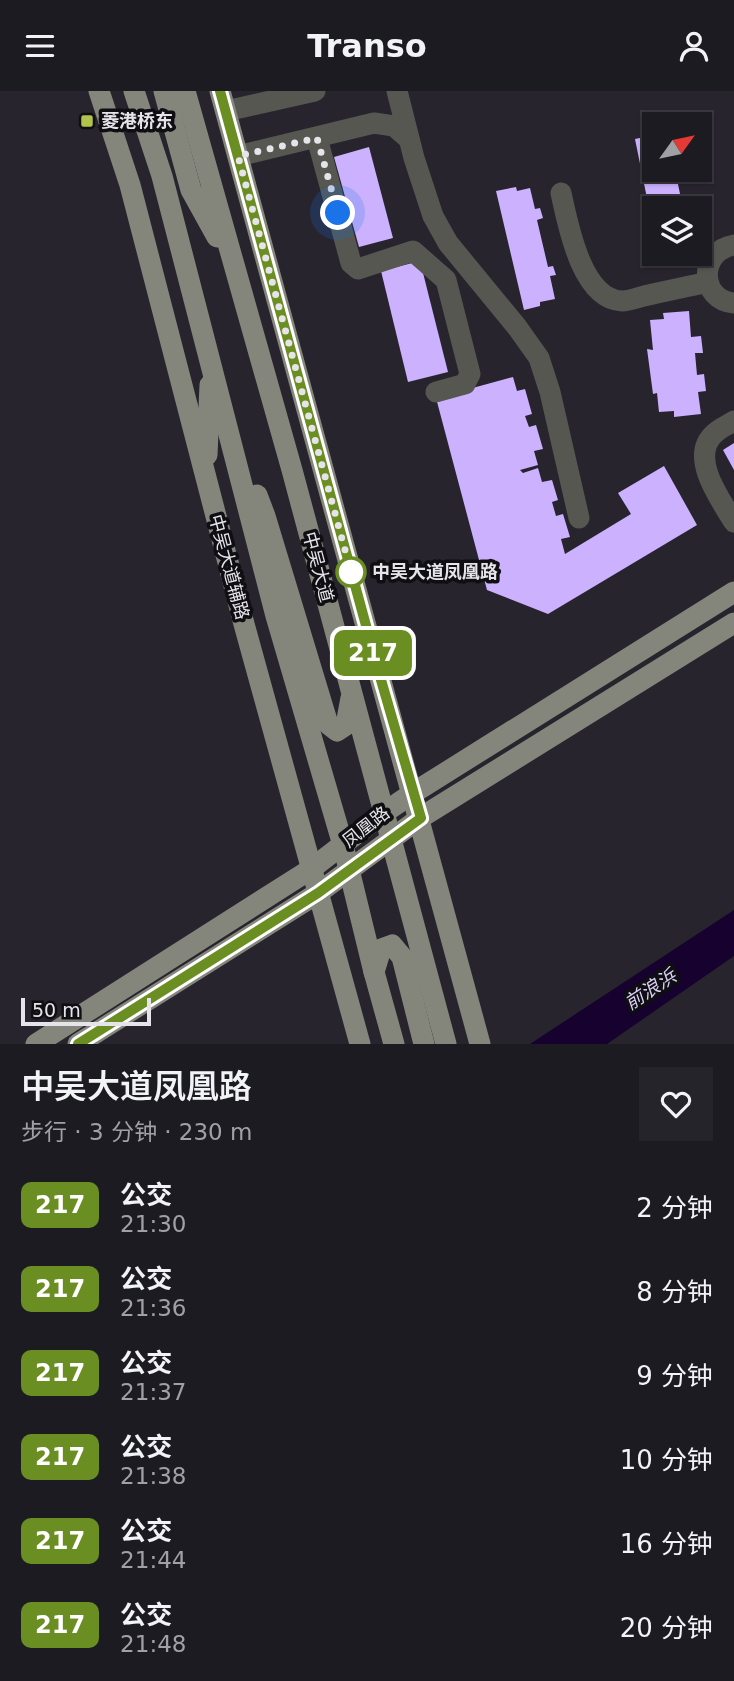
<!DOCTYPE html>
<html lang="zh">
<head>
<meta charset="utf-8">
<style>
	:root { --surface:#1d1b22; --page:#25242a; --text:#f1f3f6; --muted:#a0a1a5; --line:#3b3940 }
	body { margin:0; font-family:"DejaVu Sans","Noto Sans SC",sans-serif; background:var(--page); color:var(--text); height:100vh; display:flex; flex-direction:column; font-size:26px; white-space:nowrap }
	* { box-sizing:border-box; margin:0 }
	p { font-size:23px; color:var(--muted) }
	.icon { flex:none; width:38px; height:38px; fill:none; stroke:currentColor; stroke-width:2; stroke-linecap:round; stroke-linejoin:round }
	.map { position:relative; height:953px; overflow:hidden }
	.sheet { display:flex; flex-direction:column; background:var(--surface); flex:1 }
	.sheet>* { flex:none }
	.badge { padding:0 14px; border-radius:10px; font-size:24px; line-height:46px }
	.needle { width:46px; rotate:57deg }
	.buttons { position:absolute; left:642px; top:21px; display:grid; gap:14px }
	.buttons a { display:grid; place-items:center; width:70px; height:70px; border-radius:0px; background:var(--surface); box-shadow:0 2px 5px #0004,0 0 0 2px var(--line); font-size:35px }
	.scale { position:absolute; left:21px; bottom:18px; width:130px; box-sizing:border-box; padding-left:7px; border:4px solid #e6e4ea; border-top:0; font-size:19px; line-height:24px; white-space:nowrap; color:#e6e4ea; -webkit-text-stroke:5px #0f0e12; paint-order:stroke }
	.you { position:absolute; width:35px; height:35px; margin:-18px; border:5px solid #fff; border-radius:50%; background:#1a73e8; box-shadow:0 0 0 10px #1a73e833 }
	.map>.badge { position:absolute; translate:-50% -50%; box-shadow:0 0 0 4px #fff }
	.round { display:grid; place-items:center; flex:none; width:74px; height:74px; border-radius:0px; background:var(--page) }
	.overview { display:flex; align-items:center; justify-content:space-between; height:119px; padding:0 21px }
	h1 { font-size:33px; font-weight:600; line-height:52px }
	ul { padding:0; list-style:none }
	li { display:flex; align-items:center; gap:21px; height:84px; padding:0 21px }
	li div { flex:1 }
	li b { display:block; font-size:26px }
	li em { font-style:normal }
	li .badge { min-width:77px; font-weight:700; text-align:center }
	header { display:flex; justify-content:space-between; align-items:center; height:91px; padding:0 21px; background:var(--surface); font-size:32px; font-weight:600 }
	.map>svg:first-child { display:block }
</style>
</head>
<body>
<header><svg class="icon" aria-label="menu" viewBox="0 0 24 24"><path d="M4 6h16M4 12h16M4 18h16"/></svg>Transo<svg class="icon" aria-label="person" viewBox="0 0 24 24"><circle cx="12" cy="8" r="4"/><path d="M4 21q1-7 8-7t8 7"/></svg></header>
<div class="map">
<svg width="734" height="953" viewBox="0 0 734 953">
	<rect width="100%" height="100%" fill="#27242e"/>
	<!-- water -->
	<path fill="#16012f" d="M734,819V865L607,953H530Z"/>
	<!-- building -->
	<g fill="#cbb1fe">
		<path d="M654,44V79H675L683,117H654L653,137L635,48Z"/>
		<path d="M369,56L393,147L359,156L334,66Z"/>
		<path d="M516,96L517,100L530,97L535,118L540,117L543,127L537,129L548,176L553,175L556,184L550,185L555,208L540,211V215L524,219L496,100Z"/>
		<path d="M420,170L448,281L408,291L381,180Z"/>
		<path d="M689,220L691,246L701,245L703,262H695L697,284L704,283L706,300L698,301L701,323L674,326V320L659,321L657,302L653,303L647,258L653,259L650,229L664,228L663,222Z"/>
		<path d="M513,286L517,300L525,298L532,323L525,325L529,336L536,334L543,358L534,360L538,374L520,379L523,382L538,377L542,391L552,389L558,409L552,411L556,425L563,423L570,446L561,448L565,463L631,423L618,402L664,375L697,434L548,523L487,499L436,307Z"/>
		<path d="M734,352V379L723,359Z"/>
	</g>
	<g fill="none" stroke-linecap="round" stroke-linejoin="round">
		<!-- minor -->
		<g stroke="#565751" stroke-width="21">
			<path d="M397,0L414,67L433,125L448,152L517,236L539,267L550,301L579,427"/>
			<path d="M226,20L315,0"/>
			<path d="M317,47L351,172L358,178L413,160L446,189L470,283L465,293L436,301"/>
			<path d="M238,65L374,32L394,35L409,48"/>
			<path d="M561,102C568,133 581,208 622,210C629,210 637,207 644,205C665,200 686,196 708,191"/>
			<path d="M734,154C698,160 699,209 734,212"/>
			<path d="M734,330C728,334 720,337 715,342C688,365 720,408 734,431"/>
		</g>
		<!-- major -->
		<g stroke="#84867c" stroke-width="21">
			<path d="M99,0L130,94L244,533L360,953"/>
			<path d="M134,0L162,85L276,525L343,754L374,881L394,953"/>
			<path d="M164,0L191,99L217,146"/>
			<path d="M185,0L292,379L446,953"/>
			<path d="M220,0C307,318 396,635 480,953"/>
			<path d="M207,364L210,294"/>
			<path d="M257,404L265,425L328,633L337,640L346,634L351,607"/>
			<path d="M374,881L381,858L392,854L402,866L424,953"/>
			<path d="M36,953L311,778L385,721L413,702L734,501"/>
			<path d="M78,953L318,802L420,727L734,532"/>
		</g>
	</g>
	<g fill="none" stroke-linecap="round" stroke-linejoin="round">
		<!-- line casing -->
		<g stroke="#fff" stroke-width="16">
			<path id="line" d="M78,953L318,802L421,727L379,582L220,0"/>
		</g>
		<!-- line -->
		<use href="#line" stroke="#6b8e23" stroke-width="10"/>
		<!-- walk -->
		<path stroke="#e6e4ea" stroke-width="7" stroke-dasharray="0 12.6" d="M338,122L317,47L238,65L351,481"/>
	</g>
	<!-- markers -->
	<rect fill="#b2c34c" stroke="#0f0e12" stroke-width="2.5" x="80" y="23" width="14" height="14" rx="3.5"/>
	<circle fill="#fff" stroke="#6b8e23" stroke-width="3.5" cx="351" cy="481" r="14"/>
	<g text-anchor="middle" stroke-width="7" stroke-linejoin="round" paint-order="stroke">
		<!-- poi labels -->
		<g font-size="18" font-weight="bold" fill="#e6e4ea" stroke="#0f0e12" text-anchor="start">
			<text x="101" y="36">菱港桥东</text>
		</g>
		<!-- street labels -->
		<g font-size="18" fill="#e6e4ea" stroke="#0f0e12">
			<text transform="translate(229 476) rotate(75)" y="6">中吴大道辅路</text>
			<text transform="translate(318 476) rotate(75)" y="6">中吴大道</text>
			<text transform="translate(366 736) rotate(-38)" y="6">凤凰路</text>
		</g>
		<!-- stop labels -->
		<g font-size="18" font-weight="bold" fill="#e6e4ea" stroke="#0f0e12" text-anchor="start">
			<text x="372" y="487">中吴大道凤凰路</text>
		</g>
		<!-- water labels -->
		<g font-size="19" font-style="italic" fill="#dcd0f8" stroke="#0f0e12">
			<text transform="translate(650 898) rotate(-33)" y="7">前浪浜</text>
		</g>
	</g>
</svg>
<div class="buttons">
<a><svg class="needle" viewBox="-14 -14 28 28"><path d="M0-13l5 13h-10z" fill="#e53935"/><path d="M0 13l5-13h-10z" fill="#a0a1a5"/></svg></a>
<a><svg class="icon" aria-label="layers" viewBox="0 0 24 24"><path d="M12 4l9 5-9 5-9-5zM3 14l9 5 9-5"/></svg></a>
</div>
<div class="scale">50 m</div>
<div class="you" style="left:338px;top:122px"></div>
<b class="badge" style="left:373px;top:562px;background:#6b8e23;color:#fff">217</b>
</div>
<section class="sheet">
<div class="overview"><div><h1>中吴大道凤凰路</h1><p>步行 · 3 分钟 · 230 m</p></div><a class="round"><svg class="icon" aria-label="heart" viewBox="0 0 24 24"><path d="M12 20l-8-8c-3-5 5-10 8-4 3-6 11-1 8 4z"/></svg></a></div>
<ul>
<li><span class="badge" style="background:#6b8e23;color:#fff">217</span><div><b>公交</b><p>21:30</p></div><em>2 分钟</em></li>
<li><span class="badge" style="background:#6b8e23;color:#fff">217</span><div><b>公交</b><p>21:36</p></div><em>8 分钟</em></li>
<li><span class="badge" style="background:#6b8e23;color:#fff">217</span><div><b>公交</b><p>21:37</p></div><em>9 分钟</em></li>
<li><span class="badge" style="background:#6b8e23;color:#fff">217</span><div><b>公交</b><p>21:38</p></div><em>10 分钟</em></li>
<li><span class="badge" style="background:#6b8e23;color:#fff">217</span><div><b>公交</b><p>21:44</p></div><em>16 分钟</em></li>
<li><span class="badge" style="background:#6b8e23;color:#fff">217</span><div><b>公交</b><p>21:48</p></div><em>20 分钟</em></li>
</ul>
</section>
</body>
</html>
